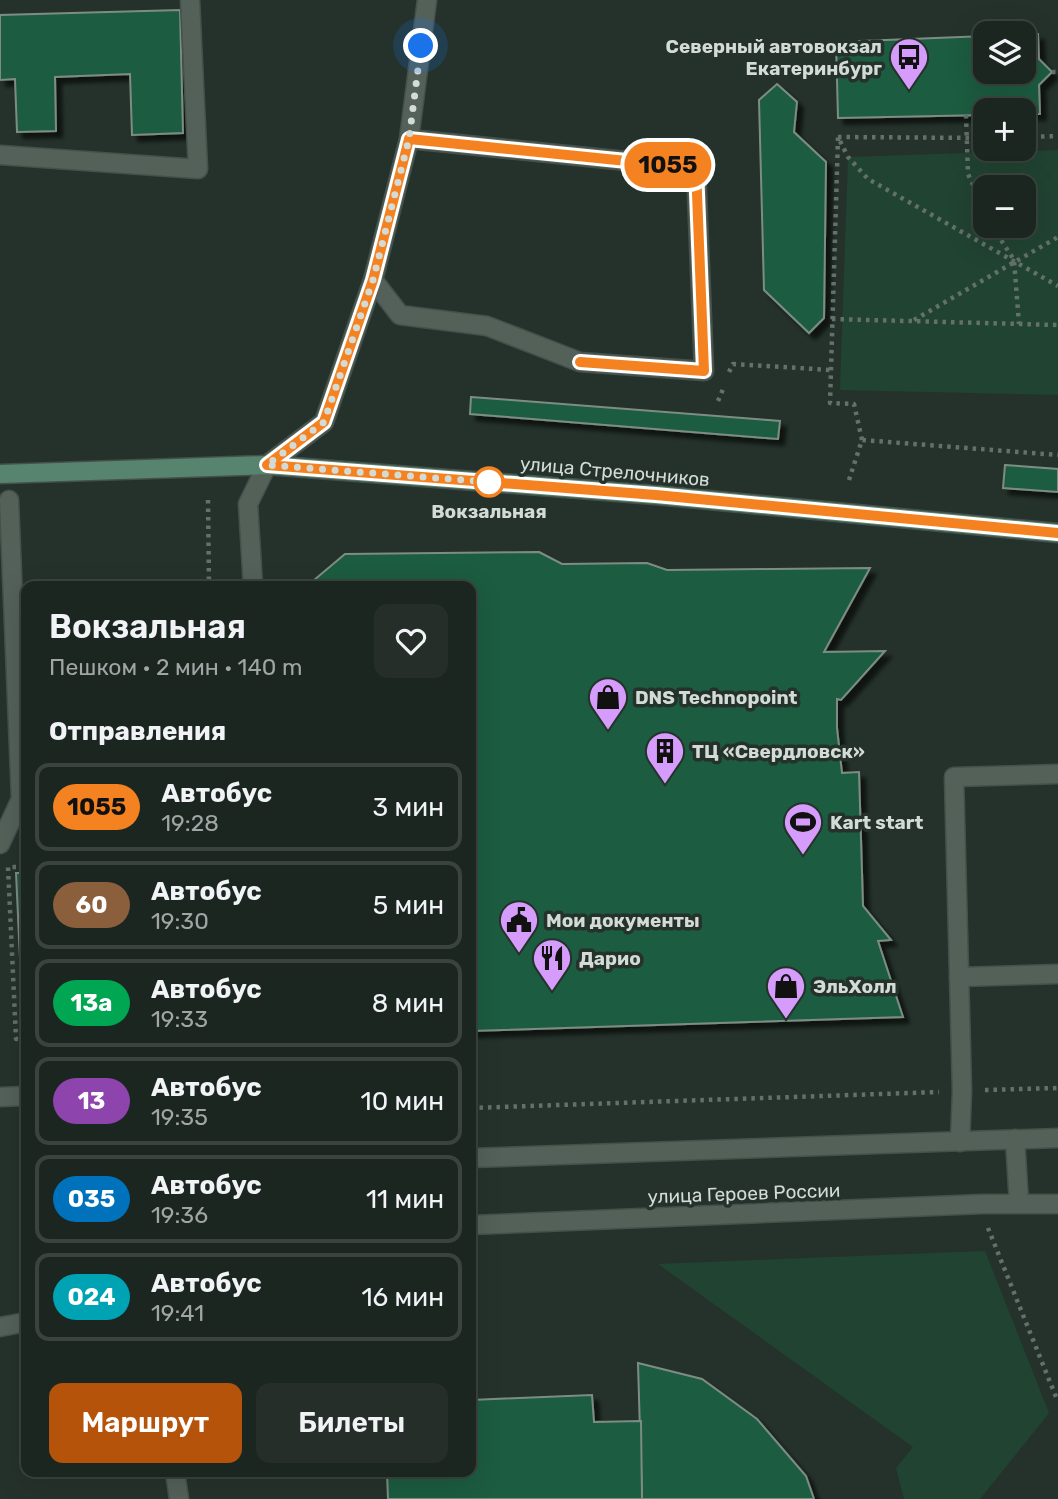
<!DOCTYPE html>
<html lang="ru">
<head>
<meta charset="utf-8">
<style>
	:root { --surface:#1c2620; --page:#252e29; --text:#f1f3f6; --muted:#a0a5a5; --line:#3a433e; --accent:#b45309 }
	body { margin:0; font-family:Rubik,sans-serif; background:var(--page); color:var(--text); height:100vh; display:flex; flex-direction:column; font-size:26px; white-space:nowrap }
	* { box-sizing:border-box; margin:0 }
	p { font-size:23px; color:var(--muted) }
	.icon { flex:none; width:38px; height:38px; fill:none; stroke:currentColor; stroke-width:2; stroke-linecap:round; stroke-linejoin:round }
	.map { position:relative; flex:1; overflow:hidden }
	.side { position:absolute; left:21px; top:581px; width:455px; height:896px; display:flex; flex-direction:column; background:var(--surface); border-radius:14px; box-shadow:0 7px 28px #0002,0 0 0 2px var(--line) }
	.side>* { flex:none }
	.badge { padding:0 14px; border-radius:23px; font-size:24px; line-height:46px }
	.buttons { position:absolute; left:973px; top:21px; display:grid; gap:14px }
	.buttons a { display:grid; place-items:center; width:63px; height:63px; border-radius:14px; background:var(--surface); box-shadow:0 7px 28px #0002,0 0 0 2px var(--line); font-size:35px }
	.you { position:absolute; width:35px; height:35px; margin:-18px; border:5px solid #fff; border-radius:50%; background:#1a73e8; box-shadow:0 0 0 10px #1a73e833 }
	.map>.badge { position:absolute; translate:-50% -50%; box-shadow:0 0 0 4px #fff }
	h2 { padding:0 28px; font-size:26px; line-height:63px }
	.round { display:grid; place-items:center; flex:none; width:74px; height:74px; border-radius:14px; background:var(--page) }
	.head { display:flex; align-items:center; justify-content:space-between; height:119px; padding:0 28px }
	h1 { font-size:33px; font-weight:600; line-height:52px }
	.action { display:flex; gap:14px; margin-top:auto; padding:14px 28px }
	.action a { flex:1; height:80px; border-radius:14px; background:var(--accent); color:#fff; font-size:28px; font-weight:600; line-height:80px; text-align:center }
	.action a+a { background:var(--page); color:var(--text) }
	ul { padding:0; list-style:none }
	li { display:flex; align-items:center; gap:21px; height:88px; margin:0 14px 10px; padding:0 14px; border:4px solid var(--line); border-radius:14px }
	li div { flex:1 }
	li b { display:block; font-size:26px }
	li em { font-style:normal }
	li .badge { min-width:77px; font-weight:700; text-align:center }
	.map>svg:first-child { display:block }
</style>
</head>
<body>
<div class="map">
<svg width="1058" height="1499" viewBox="0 0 1058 1499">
	<defs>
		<filter id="shadow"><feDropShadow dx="6" dy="6" stdDeviation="2" flood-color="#0009"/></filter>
	</defs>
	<rect width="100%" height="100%" fill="#25322b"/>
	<!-- green -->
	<g fill="#214332" fill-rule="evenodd">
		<path d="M1058,150V395L840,390L848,157ZM985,187H1024V226H985Z"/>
		<path d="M985,1251L1049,1413L980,1499H904L896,1468L913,1447L658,1264Z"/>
	</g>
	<!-- building -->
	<g fill="#1a5c40" stroke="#7e8d84" stroke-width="2" filter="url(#shadow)">
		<path d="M180,10L183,133L132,135L130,74L55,77L56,131L17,132L15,79L0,80V15Z"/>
		<path d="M1038,34L1039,59L1052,72L1039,85L1040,114H1024V110H985V115L838,118L836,42L985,36V72H1024V35Z"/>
		<path d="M777,84L797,102L794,132L826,162L824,318L809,333L764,290L759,100Z"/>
		<path d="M471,397L780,421L778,439L470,414Z"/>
		<path d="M1005,465L1058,469V492L1003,488Z"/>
		<path d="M539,552L562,564L647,563L667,570L870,568L824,652L885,651L841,700L837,699V728L842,773L859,772L863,906L891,940L878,941L903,1017L471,1031V586H307L345,554Z"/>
		<path d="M16,873H26V1023H23Z"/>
		<path d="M638,1363L702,1379L757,1419L806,1476L814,1499H642Z"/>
		<path d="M592,1395L594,1422L641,1421L642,1499H388L387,1472H471V1400Z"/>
	</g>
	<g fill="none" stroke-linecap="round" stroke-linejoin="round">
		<!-- lane casing -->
		<g stroke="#45504b" stroke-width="21">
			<g id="lane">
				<path d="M0,155L198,169L190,0"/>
				<path d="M373,280L400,315L487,326L580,362L704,371L696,168L409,139"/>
				<path d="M253,586L248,504L267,465"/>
				<path d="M0,844L21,799L9,500"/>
				<path d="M959,977L1058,974"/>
				<path d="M0,1097L26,1096"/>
				<path d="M960,1142L962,1091L954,777L1058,774"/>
				<path d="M0,1327L26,1322"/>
				<path d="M175,1472L179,1499"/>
			</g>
		</g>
		<!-- street casing -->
		<g stroke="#45504b" stroke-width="21">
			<g id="street">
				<path d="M267,465L324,422L373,280L409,139L427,0"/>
				<path d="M1015,1139L1019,1203"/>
				<path d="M471,1158L1058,1138"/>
				<path d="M471,1225L983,1204H1058"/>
			</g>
		</g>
		<!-- secondary casing -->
		<g stroke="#45504b" stroke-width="21">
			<path id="secondary" d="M0,474L267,465L656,495L1058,533"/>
		</g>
		<!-- path -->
		<g stroke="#64706a" stroke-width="4.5" stroke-dasharray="3.5 5" stroke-linecap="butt">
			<path d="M1052,72H1058"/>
			<path d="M966,115L968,174L985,210"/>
			<path d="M838,137L985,138"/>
			<path d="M1024,137L1058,136"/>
			<path d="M992,226L1014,260L1019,324"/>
			<path d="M832,319L1058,325"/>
			<path d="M914,320L1058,237"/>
			<path d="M729,372L733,364L831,370"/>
			<path d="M718,401L724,387"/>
			<path d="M862,440L854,404L830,403L838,137L848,157L868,179L1058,286"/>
			<path d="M849,480L862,440L1058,455"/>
			<path d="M208,500L209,586"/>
			<path d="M16,867H8L16,1039L26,1038"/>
			<path d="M985,1090L1058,1088"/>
			<path d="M471,1108L939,1092"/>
			<path d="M988,1228L1056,1397L1058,1396"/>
		</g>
		<!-- lane -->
		<use href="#lane" stroke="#536159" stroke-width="18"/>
		<!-- street -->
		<use href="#street" stroke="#536159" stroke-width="18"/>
		<!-- secondary -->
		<use href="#secondary" stroke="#57846e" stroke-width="18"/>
	</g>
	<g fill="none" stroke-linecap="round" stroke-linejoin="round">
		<!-- line casing -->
		<g stroke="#fff" stroke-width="16">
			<path id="line" d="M580,362L704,371L696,168L409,139L373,280L324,422L267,465L656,495L1058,533"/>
		</g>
		<!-- line -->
		<use href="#line" stroke="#f58220" stroke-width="10"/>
		<!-- walk -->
		<path stroke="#d3dbd7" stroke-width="7" stroke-dasharray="0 12.6" d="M421,46L409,139L373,280L324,422L267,465L489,482"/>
	</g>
	<!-- icons -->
	<defs>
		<g id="bus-pin" transform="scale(2.0125)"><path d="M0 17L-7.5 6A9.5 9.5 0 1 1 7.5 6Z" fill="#d59cfb" stroke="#25322b"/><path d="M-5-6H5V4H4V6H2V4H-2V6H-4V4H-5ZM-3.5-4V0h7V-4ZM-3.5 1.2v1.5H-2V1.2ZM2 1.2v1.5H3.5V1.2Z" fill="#111"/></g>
		<g id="shop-pin" transform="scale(2.0125)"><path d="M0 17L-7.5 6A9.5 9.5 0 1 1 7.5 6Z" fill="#d59cfb" stroke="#25322b"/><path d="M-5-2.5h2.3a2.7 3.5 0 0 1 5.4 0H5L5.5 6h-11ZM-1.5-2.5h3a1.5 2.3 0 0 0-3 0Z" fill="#111"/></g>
		<g id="building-pin" transform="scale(2.0125)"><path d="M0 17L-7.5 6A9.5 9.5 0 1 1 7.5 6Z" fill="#d59cfb" stroke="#25322b"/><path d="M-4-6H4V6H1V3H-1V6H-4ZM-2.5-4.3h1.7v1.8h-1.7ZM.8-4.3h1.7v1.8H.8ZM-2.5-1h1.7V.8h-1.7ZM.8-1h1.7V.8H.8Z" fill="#111"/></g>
		<g id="stadium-pin" transform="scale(2.0125)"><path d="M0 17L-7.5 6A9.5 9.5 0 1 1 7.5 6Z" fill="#d59cfb" stroke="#25322b"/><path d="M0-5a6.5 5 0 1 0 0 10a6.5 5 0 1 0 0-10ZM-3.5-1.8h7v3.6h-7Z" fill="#111"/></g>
		<g id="civic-pin" transform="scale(2.0125)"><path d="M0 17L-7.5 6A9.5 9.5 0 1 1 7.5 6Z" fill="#d59cfb" stroke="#25322b"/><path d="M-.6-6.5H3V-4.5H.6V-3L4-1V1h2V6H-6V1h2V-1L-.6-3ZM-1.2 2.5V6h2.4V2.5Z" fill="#111"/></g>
		<g id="restaurant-pin" transform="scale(2.0125)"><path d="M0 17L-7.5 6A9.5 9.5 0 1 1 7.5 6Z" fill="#d59cfb" stroke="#25322b"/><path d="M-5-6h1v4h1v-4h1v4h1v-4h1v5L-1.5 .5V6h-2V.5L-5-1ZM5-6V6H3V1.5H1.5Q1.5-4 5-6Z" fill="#111"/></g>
	</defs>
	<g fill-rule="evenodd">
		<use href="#bus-pin" x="909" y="57"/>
		<use href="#shop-pin" x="608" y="697"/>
		<use href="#building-pin" x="665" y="751"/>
		<use href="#stadium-pin" x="803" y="822"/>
		<use href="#civic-pin" x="519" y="920"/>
		<use href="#restaurant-pin" x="552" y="958"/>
		<use href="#shop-pin" x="786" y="986"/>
	</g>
	<!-- markers -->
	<circle fill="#fff" stroke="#f58220" stroke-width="3.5" cx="489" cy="482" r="14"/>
	<g text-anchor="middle" stroke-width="7" stroke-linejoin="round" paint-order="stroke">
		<!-- poi labels -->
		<g font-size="19" font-weight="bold" fill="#d3dbd7" stroke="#25322b" text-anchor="start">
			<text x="882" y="53" text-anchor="end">Северный автовокзал<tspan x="882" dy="22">Екатеринбург</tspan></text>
			<text x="635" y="704">DNS Technopoint</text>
			<text x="692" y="758">ТЦ «Свердловск»</text>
			<text x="830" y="829">Kart start</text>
			<text x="546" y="927">Мои документы</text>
			<text x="579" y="965">Дарио</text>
			<text x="813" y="993">ЭльХолл</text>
		</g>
		<!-- street labels -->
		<g font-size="19" fill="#d3dbd7" stroke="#25322b">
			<text transform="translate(615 471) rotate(5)" y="7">улица Стрелочников</text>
			<text transform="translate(744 1193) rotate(-2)" y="7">улица Героев России</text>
		</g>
		<!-- stop labels -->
		<g font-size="19" font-weight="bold" fill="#d3dbd7" stroke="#25322b">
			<text x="489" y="518">Вокзальная</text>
		</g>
	</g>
</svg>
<div class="buttons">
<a><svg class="icon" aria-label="layers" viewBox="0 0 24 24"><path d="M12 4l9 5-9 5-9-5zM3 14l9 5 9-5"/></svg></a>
<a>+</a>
<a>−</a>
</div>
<div class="you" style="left:421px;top:46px"></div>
<b class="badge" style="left:668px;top:165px;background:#f58220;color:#111">1055</b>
<section class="side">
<div class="head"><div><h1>Вокзальная</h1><p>Пешком · 2 мин · 140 m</p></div><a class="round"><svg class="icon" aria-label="heart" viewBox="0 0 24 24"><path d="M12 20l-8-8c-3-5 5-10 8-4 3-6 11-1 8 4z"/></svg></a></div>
<h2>Отправления</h2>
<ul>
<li><span class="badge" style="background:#f58220;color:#111">1055</span><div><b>Автобус</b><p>19:28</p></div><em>3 мин</em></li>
<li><span class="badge" style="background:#8b5e3c;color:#fff">60</span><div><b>Автобус</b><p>19:30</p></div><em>5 мин</em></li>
<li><span class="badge" style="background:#00a651;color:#fff">13а</span><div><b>Автобус</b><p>19:33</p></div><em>8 мин</em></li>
<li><span class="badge" style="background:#8e44ad;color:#fff">13</span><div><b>Автобус</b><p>19:35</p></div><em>10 мин</em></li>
<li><span class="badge" style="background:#0072bc;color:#fff">035</span><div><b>Автобус</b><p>19:36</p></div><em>11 мин</em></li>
<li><span class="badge" style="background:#00a3b4;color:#fff">024</span><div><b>Автобус</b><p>19:41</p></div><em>16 мин</em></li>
</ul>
<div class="action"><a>Маршрут</a><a>Билеты</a></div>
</section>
</div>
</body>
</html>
